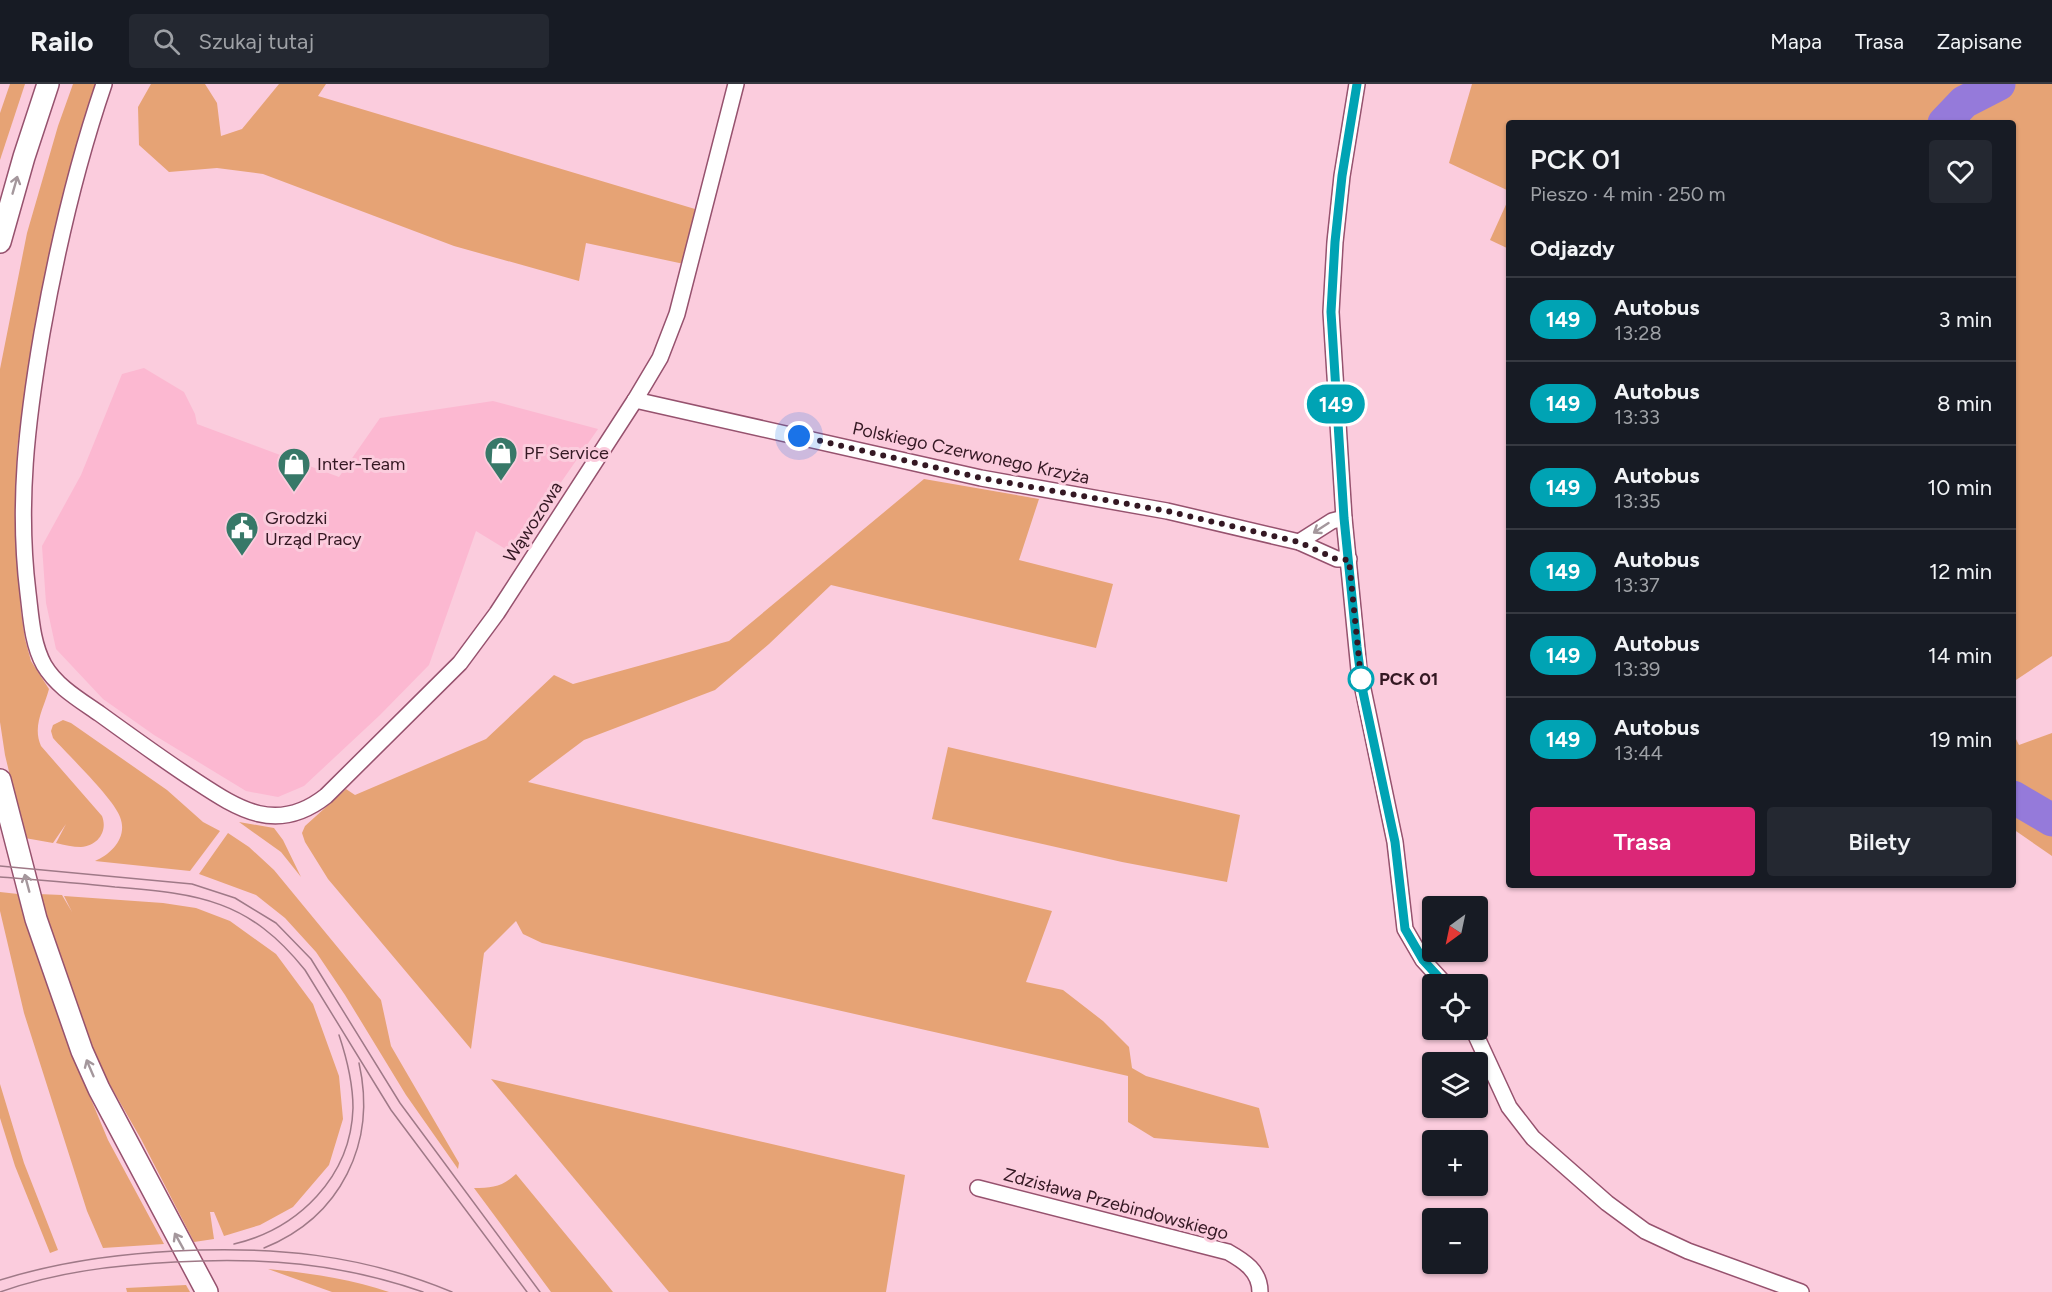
<!DOCTYPE html>
<html lang="pl">
<head>
<meta charset="utf-8">
<style>
	:root { --surface:#171b24; --page:#242831; --text:#f1f3f6; --muted:#9ea1a6; --line:#363941; --accent:#db2777 }
	body { margin:0; font-family:Figtree,sans-serif; background:var(--page); color:var(--text); height:100vh; display:flex; flex-direction:column; font-size:22px; white-space:nowrap }
	* { box-sizing:border-box; margin:0 }
	p { font-size:20px; color:var(--muted) }
	.icon { flex:none; width:33px; height:33px; fill:none; stroke:currentColor; stroke-width:2; stroke-linecap:round; stroke-linejoin:round }
	.map { position:relative; flex:1; overflow:hidden }
	.panel { position:absolute; left:1506px; top:36px; width:510px; height:768px; display:flex; flex-direction:column; background:var(--surface); border-radius:6px; box-shadow:0 2px 4px #0004 }
	.panel>* { flex:none }
	.badge { padding:0 12px; border-radius:20px; font-size:21px; line-height:39px }
	.needle { width:39px; rotate:213deg }
	.buttons { position:absolute; left:1422px; top:812px; display:grid; gap:12px }
	.buttons a { display:grid; place-items:center; width:66px; height:66px; border-radius:6px; background:var(--surface); box-shadow:0 2px 4px #0004; font-size:30px }
	.you { position:absolute; width:30px; height:30px; margin:-15px; border:4px solid #fff; border-radius:50%; background:#1a73e8; box-shadow:0 0 0 9px #1a73e833 }
	.map>.badge { position:absolute; translate:-50% -50%; box-shadow:0 0 0 3px #fff }
	h2 { padding:0 24px; font-size:22px; line-height:54px }
	.round { display:grid; place-items:center; flex:none; width:63px; height:63px; border-radius:6px; background:var(--page) }
	.head { display:flex; align-items:center; justify-content:space-between; height:102px; padding:0 24px }
	h1 { font-size:28px; font-weight:600; line-height:45px }
	.primary-button { display:flex; gap:12px; margin-top:auto; padding:12px 24px }
	.primary-button a { flex:1; height:69px; border-radius:6px; background:var(--accent); color:#fff; font-size:24px; font-weight:600; line-height:69px; text-align:center }
	.primary-button a+a { background:var(--page); color:var(--text) }
	ul { padding:0; list-style:none }
	li { display:flex; align-items:center; gap:18px; height:84px; padding:0 24px; border-top:2px solid var(--line) }
	li div { flex:1 }
	li b { display:block; font-size:22px }
	li em { font-style:normal }
	li .badge { min-width:66px; font-weight:700; text-align:center }
	header { display:flex; align-items:center; gap:36px; box-sizing:border-box; height:84px; padding:0 30px; background:var(--surface); border-bottom:2px solid var(--line) }
	header strong { font-size:28px }
	nav { display:flex; gap:33px; margin-inline-start:auto; font-size:21px }
	.search { width:420px; height:54px; background:var(--page); display:flex; align-items:center; gap:15px; box-sizing:border-box; padding:0 21px; border-radius:6px; color:var(--muted); font-size:22px }
	.map>svg:first-child { display:block }
</style>
</head>
<body>
<header>
<strong>Railo</strong>
<div class="search"><svg class="icon" aria-label="search" viewBox="0 0 24 24"><circle cx="10" cy="10" r="6"/><path d="M15 15l6 6"/></svg>Szukaj tutaj</div>
<nav><a>Mapa</a><a>Trasa</a><a>Zapisane</a></nav>
</header>
<div class="map">
<svg width="2052" height="1208" viewBox="0 0 2052 1208">
	<rect width="100%" height="100%" fill="#fbccdd"/>
	<!-- built -->
	<path fill="#fcb8d1" d="M144,284L184,308L195,330L197,340L339,393L380,334L493,317L598,345L512,469L476,447L429,581L380,631L304,702L278,713L246,707L154,651L103,615L56,565L46,519L42,462L81,391L122,290Z"/>
	<!-- green -->
	<g fill="#e6a375">
		<path d="M10,0H25L0,76V29Z"/>
		<path d="M73,0H97L79,50L52,158L30,272L17,365L16,446L21,527L25,555L31,577L49,605C44,624 32,642 41,662L102,732C108,747 98,762 81,763C73,763 64,761 56,759L66,740L53,759L25,754L5,671L0,638V285L27,149L58,42Z"/>
		<path d="M151,0H205L217,19L221,52L242,45L279,0H326L318,12L695,125L684,180L586,159L579,197L454,162L263,90L217,84L169,88L139,61L138,23Z"/>
		<path d="M1472,0H2052V572L2013,598V39H1509V107L1449,79Z"/>
		<path d="M1509,114V165L1490,156Z"/>
		<path d="M924,395L1039,415L1019,476L1113,500L1096,564L831,501L769,560L715,606L584,656L528,698L1052,827L1026,898L1063,906L1103,937L1129,963L1132,984L1146,992L1259,1024L1269,1064L1154,1054L1128,1038V992L542,859L523,850L516,837L484,869L471,965L328,795L305,758L302,749L305,742L346,705L355,711L486,655L554,591L573,600L729,557Z"/>
		<path d="M63,636L71,639L167,706L203,738L220,747L190,787L95,777C112,770 128,753 120,733C114,715 68,671 53,654L51,647L53,641Z"/>
		<path d="M2013,649L2019,661L2052,649V772L2013,745Z"/>
		<path d="M948,663L1240,731L1227,798L1122,778L932,735Z"/>
		<path d="M239,738L274,744L283,756L301,793L281,768Z"/>
		<path d="M228,749L249,763L274,786L381,916L391,962L459,1079L458,1085L406,1011L345,911L316,868L285,834L256,811L199,790Z"/>
		<path d="M0,808L18,810L73,972L108,1056L164,1160L103,1164L87,1127L24,929L0,827Z"/>
		<path d="M38,810L62,811L72,828L64,812L163,819L196,824L230,837L276,870L313,920L339,992L343,1035L329,1081L293,1123L260,1141L224,1152L214,1128H210L214,1155L194,1158L141,1055L102,987L71,908Z"/>
		<path d="M491,995L905,1091L886,1208H669Z"/>
		<path d="M0,1000L24,1079L58,1166L50,1169L15,1082L0,1034Z"/>
		<path d="M516,1090L605,1198L613,1208H551L474,1104C492,1104 502,1103 516,1090Z"/>
		<path d="M268,1185C310,1189 350,1195 389,1208H332Z"/>
		<path d="M186,1201L190,1208H127L126,1204Z"/>
	</g>
	<g fill="none" stroke-linecap="round" stroke-linejoin="round">
		<!-- river -->
		<g stroke="#957ada" stroke-width="33">
			<path d="M1944,39L1964,18L1999,0"/>
			<path d="M2013,713L2052,736"/>
		</g>
		<!-- minor casing -->
		<g stroke="#96526e" stroke-width="18">
			<g id="minor">
				<path d="M104,0C76,82 57,164 42,249C27,337 17,420 28,509C31,533 32,559 44,581C57,603 80,616 100,630C129,651 158,672 188,692C234,722 274,753 326,712L460,579L497,529L635,316L660,274L677,230L736,0"/>
				<path d="M1357,0L1342,92L1335,158L1331,228L1344,434L1359,586L1395,758L1405,845L1423,876L1445,900"/>
				<path d="M635,316L981,394L1167,427L1299,458L1337,475H1349"/>
				<path d="M1299,458L1332,437L1344,434"/>
				<path d="M1473,945L1509,1023L1533,1054L1607,1119L1645,1147L1688,1167L1801,1208"/>
				<path d="M978,1104L1228,1168C1244,1177 1260,1187 1260,1208"/>
			</g>
		</g>
		<!-- secondary casing -->
		<g stroke="#96526e" stroke-width="24">
			<g id="secondary">
				<path d="M0,158L24,73L48,0"/>
				<path d="M0,696L36,835L82,967L99,1005L207,1208"/>
			</g>
		</g>
		<!-- minor -->
		<use href="#minor" stroke="#fff" stroke-width="15"/>
		<!-- secondary -->
		<use href="#secondary" stroke="#fff" stroke-width="21"/>
		<!-- tram -->
		<g stroke="#9f7987" stroke-width="1.5">
			<path d="M0,782L192,800L235,814L276,839L311,875L400,1019L540,1208"/>
			<path d="M0,793C38,796 77,799 115,803C200,810 249,816 305,886L391,1026L527,1208"/>
			<path d="M234,1160C298,1145 351,1093 353,1024C353,999 347,975 339,951"/>
			<path d="M264,1164C341,1133 377,1059 359,979"/>
			<path d="M0,1196C58,1178 115,1170 175,1167C273,1162 361,1170 452,1208"/>
			<path d="M0,1208C57,1188 115,1181 175,1178C262,1173 340,1179 423,1208"/>
		</g>
	</g>
	<!-- one-way arrows -->
	<defs><path id="oneway-shaft" d="M-6 0H5M1.5-3L5.5 0L1.5 3" fill="none" stroke-width="1.6" stroke-linecap="round" stroke-linejoin="round" transform="scale(1.5)"/></defs>
	<g stroke="#a4979c">
		<use href="#oneway-shaft" transform="translate(15 101) rotate(-74)"/>
		<use href="#oneway-shaft" transform="translate(1321 444) rotate(147)"/>
		<use href="#oneway-shaft" transform="translate(27 799) rotate(-105)"/>
		<use href="#oneway-shaft" transform="translate(90 984) rotate(-113)"/>
		<use href="#oneway-shaft" transform="translate(179 1157) rotate(-119)"/>
	</g>
	<g fill="none" stroke-linecap="round" stroke-linejoin="round">
		<!-- line casing -->
		<g stroke="#fff" stroke-width="14">
			<path id="line" d="M1357,0L1342,92L1335,158L1331,228L1344,434L1357,563L1363,608L1395,758L1405,845L1423,876L1445,900"/>
		</g>
		<!-- line -->
		<use href="#line" stroke="#00a3b4" stroke-width="9"/>
		<!-- walk -->
		<path stroke="#341823" stroke-width="6" stroke-dasharray="0 10.8" d="M799,352L981,394L1167,427L1299,458L1336,475L1349,476L1361,595"/>
	</g>
	<!-- icons -->
	<defs>
		<g id="shop-pin" transform="scale(1.725)"><path d="M0 17L-7.5 6A9.5 9.5 0 1 1 7.5 6Z" fill="#377868" stroke="#fbccdd"/><path d="M-5-2.5h2.3a2.7 3.5 0 0 1 5.4 0H5L5.5 6h-11ZM-1.5-2.5h3a1.5 2.3 0 0 0-3 0Z" fill="#fff"/></g>
		<g id="civic-pin" transform="scale(1.725)"><path d="M0 17L-7.5 6A9.5 9.5 0 1 1 7.5 6Z" fill="#377868" stroke="#fbccdd"/><path d="M-.6-6.5H3V-4.5H.6V-3L4-1V1h2V6H-6V1h2V-1L-.6-3ZM-1.2 2.5V6h2.4V2.5Z" fill="#fff"/></g>
	</defs>
	<g fill-rule="evenodd">
		<use href="#shop-pin" x="501" y="369"/>
		<use href="#shop-pin" x="294" y="380"/>
		<use href="#civic-pin" x="242" y="444"/>
	</g>
	<!-- markers -->
	<circle fill="#fff" stroke="#00a3b4" stroke-width="3" cx="1361" cy="595" r="12"/>
	<g text-anchor="middle" stroke-width="6" stroke-linejoin="round" paint-order="stroke">
		<!-- poi labels -->
		<g font-size="18" fill="#341823" stroke="#fbccdd" text-anchor="start">
			<text x="524" y="375">PF Service</text>
			<text x="317" y="386">Inter-Team</text>
			<text x="265" y="440">Grodzki<tspan x="265" dy="21">Urząd Pracy</tspan></text>
		</g>
		<!-- street labels -->
		<g font-size="18" fill="#341823" stroke="#fbccdd">
			<text transform="translate(971 369) rotate(12)" y="6">Polskiego Czerwonego Krzyża</text>
			<text transform="translate(533 438) rotate(-57)" y="6">Wąwozowa</text>
			<text transform="translate(1116 1120) rotate(15)" y="6">Zdzisława Przebindowskiego</text>
		</g>
		<!-- stop labels -->
		<g font-size="18" font-weight="bold" fill="#341823" stroke="#fbccdd" text-anchor="start">
			<text x="1379" y="601">PCK 01</text>
		</g>
	</g>
</svg>
<div class="buttons">
<a><svg class="needle" viewBox="-14 -14 28 28"><path d="M0-13l5 13h-10z" fill="#e53935"/><path d="M0 13l5-13h-10z" fill="#9ea1a6"/></svg></a>
<a><svg class="icon" aria-label="locate" viewBox="0 0 24 24"><circle cx="12" cy="12" r="6"/><path d="M12 2v4M12 18v4M2 12h4M18 12h4"/></svg></a>
<a><svg class="icon" aria-label="layers" viewBox="0 0 24 24"><path d="M12 4l9 5-9 5-9-5zM3 14l9 5 9-5"/></svg></a>
<a>+</a>
<a>−</a>
</div>
<div class="you" style="left:799px;top:352px"></div>
<b class="badge" style="left:1336px;top:320px;background:#00a3b4;color:#fff">149</b>
<section class="panel">
<div class="head"><div><h1>PCK 01</h1><p>Pieszo · 4 min · 250 m</p></div><a class="round"><svg class="icon" aria-label="heart" viewBox="0 0 24 24"><path d="M12 20l-8-8c-3-5 5-10 8-4 3-6 11-1 8 4z"/></svg></a></div>
<h2>Odjazdy</h2>
<ul>
<li><span class="badge" style="background:#00a3b4;color:#fff">149</span><div><b>Autobus</b><p>13:28</p></div><em>3 min</em></li>
<li><span class="badge" style="background:#00a3b4;color:#fff">149</span><div><b>Autobus</b><p>13:33</p></div><em>8 min</em></li>
<li><span class="badge" style="background:#00a3b4;color:#fff">149</span><div><b>Autobus</b><p>13:35</p></div><em>10 min</em></li>
<li><span class="badge" style="background:#00a3b4;color:#fff">149</span><div><b>Autobus</b><p>13:37</p></div><em>12 min</em></li>
<li><span class="badge" style="background:#00a3b4;color:#fff">149</span><div><b>Autobus</b><p>13:39</p></div><em>14 min</em></li>
<li><span class="badge" style="background:#00a3b4;color:#fff">149</span><div><b>Autobus</b><p>13:44</p></div><em>19 min</em></li>
</ul>
<div class="primary-button"><a>Trasa</a><a>Bilety</a></div>
</section>
</div>
</body>
</html>
